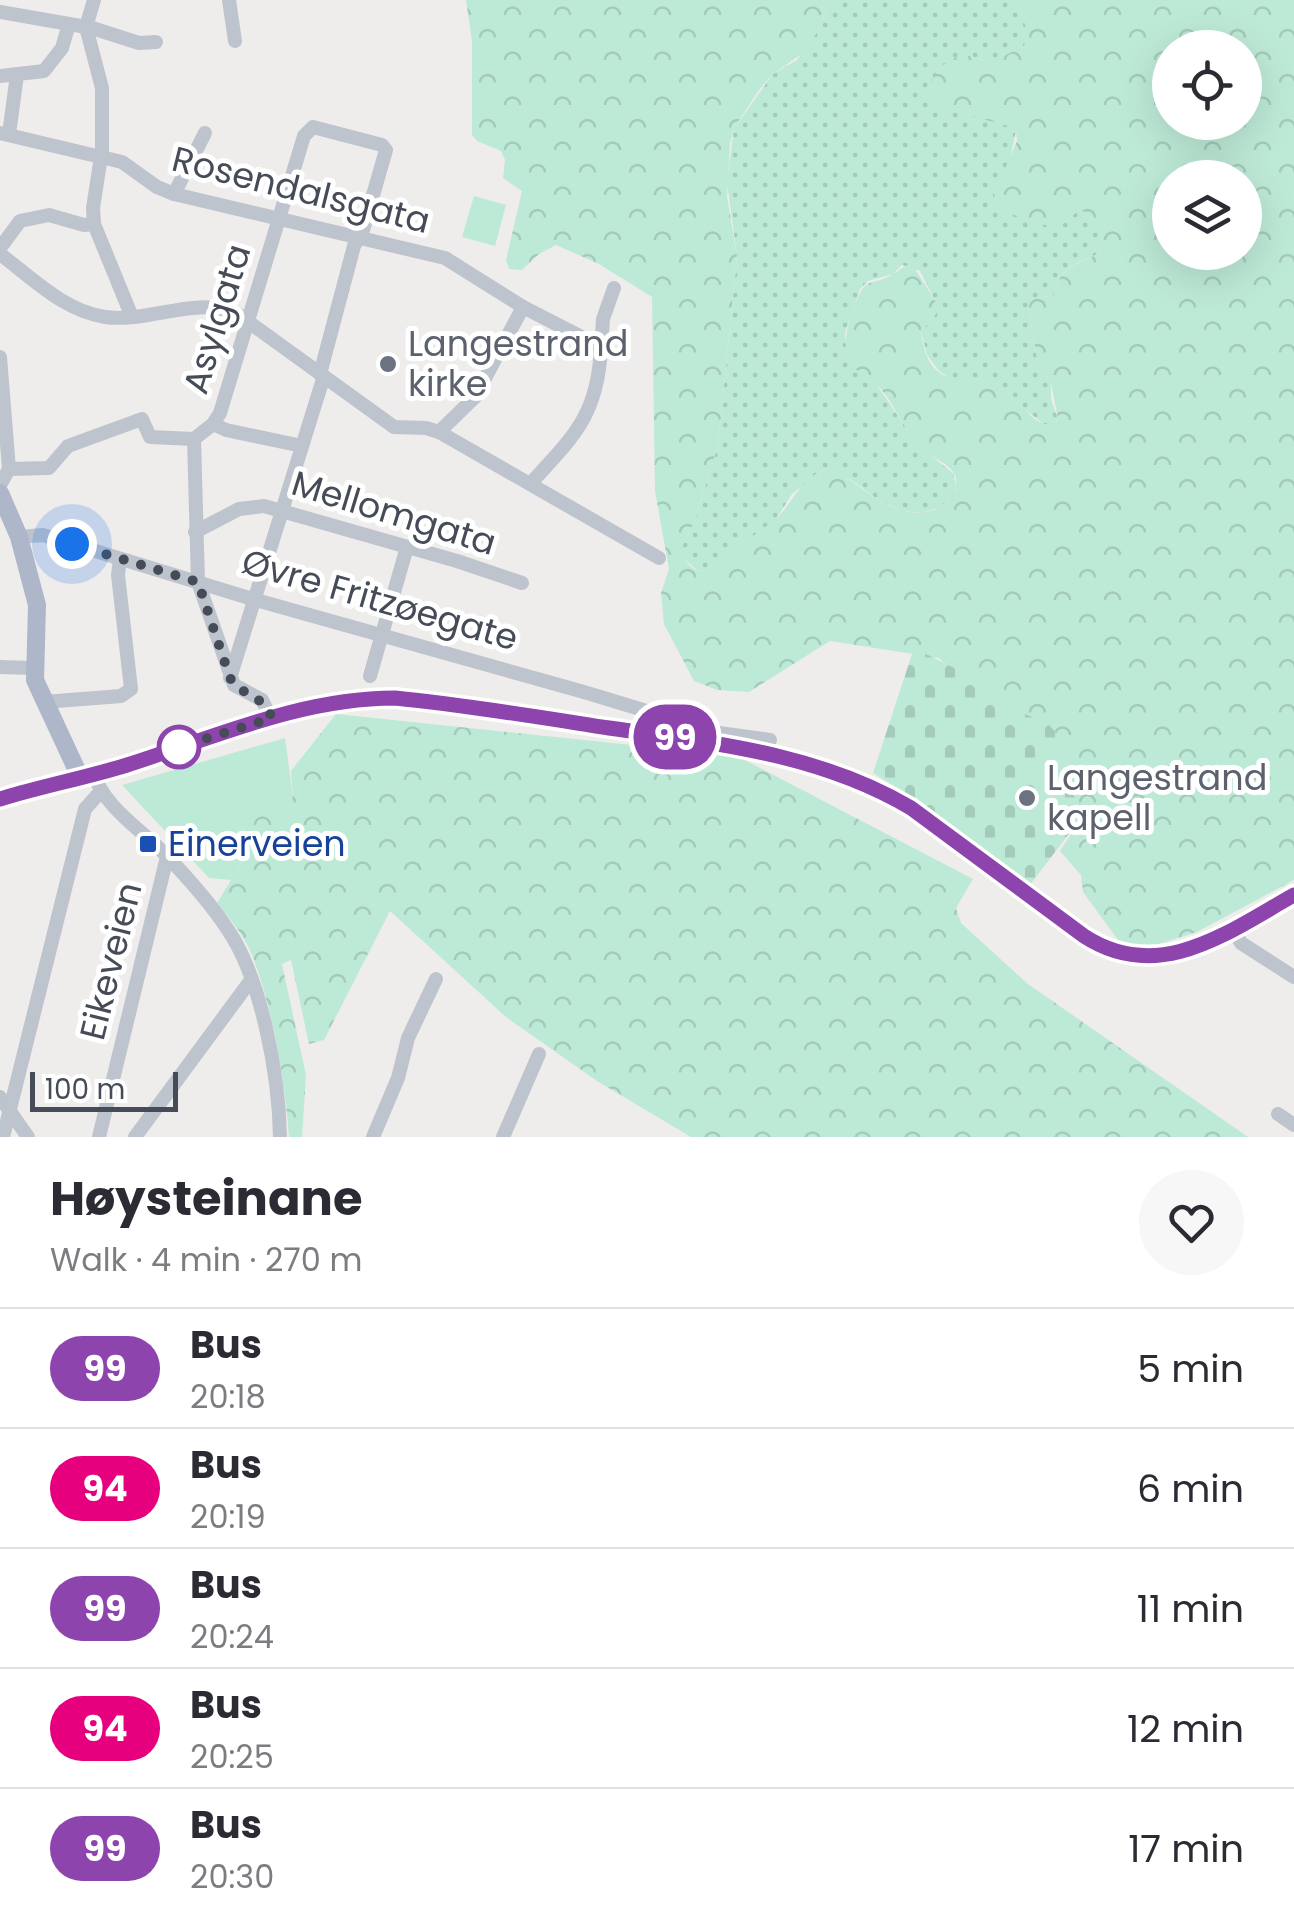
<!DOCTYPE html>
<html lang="en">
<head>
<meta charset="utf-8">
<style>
	:root { --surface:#fff; --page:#f7f7f7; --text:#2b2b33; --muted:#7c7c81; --line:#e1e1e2 }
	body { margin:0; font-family:Poppins,sans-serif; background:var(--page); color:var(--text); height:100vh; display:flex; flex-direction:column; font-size:38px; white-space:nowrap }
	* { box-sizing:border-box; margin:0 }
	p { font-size:32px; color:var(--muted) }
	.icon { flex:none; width:55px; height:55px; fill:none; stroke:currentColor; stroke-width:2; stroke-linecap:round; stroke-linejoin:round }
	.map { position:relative; height:1137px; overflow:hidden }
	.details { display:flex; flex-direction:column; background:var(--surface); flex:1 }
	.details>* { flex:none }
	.badge { padding:0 20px; border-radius:32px; font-size:35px; line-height:65px }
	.fabs { position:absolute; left:1152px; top:30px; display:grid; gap:20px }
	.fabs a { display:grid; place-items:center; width:110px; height:110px; border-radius:50%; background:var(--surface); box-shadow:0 10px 40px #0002; font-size:50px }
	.scale { position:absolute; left:30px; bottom:25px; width:148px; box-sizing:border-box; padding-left:10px; border:5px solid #464c57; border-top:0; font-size:28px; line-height:35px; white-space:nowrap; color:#464c57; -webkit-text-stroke:8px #fff; paint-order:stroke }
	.you { position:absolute; width:50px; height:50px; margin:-25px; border:8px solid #fff; border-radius:50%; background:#1a73e8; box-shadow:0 0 0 15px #1a73e833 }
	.map>.badge { position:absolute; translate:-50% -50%; box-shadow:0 0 0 5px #fff }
	.round { display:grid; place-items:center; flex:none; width:105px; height:105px; border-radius:52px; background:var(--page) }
	.head { display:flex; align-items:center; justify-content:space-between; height:170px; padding:0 50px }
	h1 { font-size:48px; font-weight:700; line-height:75px }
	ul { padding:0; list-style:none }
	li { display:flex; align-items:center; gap:30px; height:120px; padding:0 50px; border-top:2px solid var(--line) }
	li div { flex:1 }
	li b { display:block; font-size:38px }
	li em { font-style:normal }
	li .badge { min-width:110px; font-weight:700; text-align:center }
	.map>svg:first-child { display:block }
</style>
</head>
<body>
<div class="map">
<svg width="1294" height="1137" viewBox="0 0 1294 1137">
	<defs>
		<pattern id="grass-dots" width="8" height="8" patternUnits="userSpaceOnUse" patternTransform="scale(2.5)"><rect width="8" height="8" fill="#bdead6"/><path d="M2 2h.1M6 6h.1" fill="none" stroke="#a4caba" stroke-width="1.8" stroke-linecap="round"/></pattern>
		<pattern id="forest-crowns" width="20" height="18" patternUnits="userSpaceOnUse" patternTransform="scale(2.5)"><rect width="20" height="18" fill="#bdead6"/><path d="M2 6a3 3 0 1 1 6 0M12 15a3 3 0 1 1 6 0" fill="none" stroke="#a4caba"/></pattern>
		<pattern id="cemetery-stones" width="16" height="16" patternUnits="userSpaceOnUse" patternTransform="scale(2.5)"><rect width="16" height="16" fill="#bdead6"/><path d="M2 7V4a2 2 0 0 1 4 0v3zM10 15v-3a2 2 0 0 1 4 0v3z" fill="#a4caba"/></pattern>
	</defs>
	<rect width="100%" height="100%" fill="#efecec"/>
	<!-- grass -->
	<path fill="url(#grass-dots)" d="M829,0H1017L1029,35L1024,46L992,63L970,56L1009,126L1016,131L1011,154L1062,224L1079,210L1089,213C1126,269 1075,249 1059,280C1056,285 1056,291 1054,296L1033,298L1028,306L1037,358L1051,383V399L1058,419L1055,424L1046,426L994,385L952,380L939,371L927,355L921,331L934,317L938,307L920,271L902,265L893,274L868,281L860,289L845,333L846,347L879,388L918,445L953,473L956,485L953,497L940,507L922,513L903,511L880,501L850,479L823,470L792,494L775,521L707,569L699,572L681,556L682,547L695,520L718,445L737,257L727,182L734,128L773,74L797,60L820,27Z"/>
	<!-- forest -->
	<g fill="url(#forest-crowns)" fill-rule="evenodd">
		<path d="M466,0H829L820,27L806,51L773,74L759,90L734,128L730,144L727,196L737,257L718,445L695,520L682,547V556L690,566L699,572L707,569C727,552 750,539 771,523C793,508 798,473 834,468C865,489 909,534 948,501C955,494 959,483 954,473C946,461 927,456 918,445C903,428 895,405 880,388C873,381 862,377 856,369C839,349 847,326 855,304C867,274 869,288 893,274C901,270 902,266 912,264L939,307L934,317L921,331C929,400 971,369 1005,389C1023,400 1031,428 1055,424L1058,419L1051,383L1037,358L1028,306L1033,298L1053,296C1056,291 1056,285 1059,280C1075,250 1127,268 1088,213L1079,210L1062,224L1048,226L1005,212L998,206L994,194L1017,141L1016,132L1008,126L933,105L927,98C927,79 947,53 969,56C977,57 983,62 992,62L1024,46L1028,34L1017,0H1294V880L1197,932L1153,946H1138L1118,940L1083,892L1081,875L1060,851L1081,819L1056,753L939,658L830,641L749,692L717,690L694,681L664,624L661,593L669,569L655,491L652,297L599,264L556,245L539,254L522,270L509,269L506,260L522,191L503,178L505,160L501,151L477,141L472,135V41ZM1170,48H1245V122H1170ZM1170,178H1245V252H1170Z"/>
		<path d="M336,714L737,756L973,879L956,908L961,923L1028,984L1248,1137H691L597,1081L506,1017L390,911L324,1040L309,1044L291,960L282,964L306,1075L302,1137H289C285,1080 273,1009 252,955C244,935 230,919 217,903L254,842L244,825L293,797L291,771Z"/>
	</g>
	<!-- cemetery -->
	<path fill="url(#cemetery-stones)" d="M913,651L928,655L990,686L1018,711L1048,724L1056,733L1061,748L1080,819L1030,885L915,799L873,773Z"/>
	<!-- green -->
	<g fill="#bdead6">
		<path d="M474,196L506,205L495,246L462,237Z"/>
		<path d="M285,738L293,797L245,825L254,841L231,880L209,878L122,785Z"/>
	</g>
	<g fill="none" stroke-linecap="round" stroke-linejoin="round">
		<!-- minor -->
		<g stroke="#bec4cd" stroke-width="14">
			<path d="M94,0L86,27L102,88V150L93,208L94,224L132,317"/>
			<path d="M229,0L235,41"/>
			<path d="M0,12L92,28L139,43L156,42"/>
			<path d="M0,76L44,71L62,48L69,24"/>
			<path d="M0,133L122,162L157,187L174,194L445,258L523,307"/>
			<path d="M9,134L17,75"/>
			<path d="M174,194L205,133"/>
			<path d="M0,248L20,221L49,215L84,225L94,224"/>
			<path d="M0,254C32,278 64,311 105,317C148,323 195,296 236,313L394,427L426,428L439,432L659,558"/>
			<path d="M601,347L603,319L614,288"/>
			<path d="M0,357L9,469L0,485"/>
			<path d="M213,424L226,430L302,446"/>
			<path d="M439,432L475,397L523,307L601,347C598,415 574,436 531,483"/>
			<path d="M9,469L49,468L68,446L142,419L150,437L194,439"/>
			<path d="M195,532L239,509L264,506L457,561L522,583"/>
			<path d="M19,537L43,535L256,600L584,692L719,733L770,740"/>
			<path d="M0,667L33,668"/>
			<path d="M370,676L407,547"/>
			<path d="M230,678L323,379"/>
			<path d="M44,702L121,696L131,689L118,575L120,559"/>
			<path d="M271,719L262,700L234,685L198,582L194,439L213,424L220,413L304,136L313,127L382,145L386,150L363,230L354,246L320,374"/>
			<path d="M94,773C102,805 141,830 164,853C187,877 210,902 228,930C262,980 279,1077 280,1137"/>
			<path d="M1233,929L1241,943L1294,977"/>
			<path d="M0,1097L28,1137"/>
			<path d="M1278,1114L1294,1125"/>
			<path d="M3,1137L85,809L101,791"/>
			<path d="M99,1137L167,857"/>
			<path d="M135,1137L251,980"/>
			<path d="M373,1137L398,1078L408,1038L436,979"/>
			<path d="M503,1137L539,1054"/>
		</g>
		<!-- major -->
		<g stroke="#adb7c9" stroke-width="18">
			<path d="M0,493L19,537L37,605L35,680L80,777"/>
			<path d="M0,799C42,786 85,778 127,765C215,738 302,698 395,698C465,704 535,717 605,727C699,741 797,748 883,792C939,821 987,864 1037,901C1064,922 1092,949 1127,955C1186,967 1245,922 1294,895"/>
		</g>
	</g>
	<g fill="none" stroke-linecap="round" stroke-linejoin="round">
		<!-- line casing -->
		<g stroke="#fff" stroke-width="22">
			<path id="line" d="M0,799C42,786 85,778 127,765C215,737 302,698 395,698C466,705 538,717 609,728C713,743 818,753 911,808L1084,936C1159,985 1228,932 1294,895"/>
		</g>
		<!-- line -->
		<use href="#line" stroke="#8e44ad" stroke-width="15"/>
		<!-- walk -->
		<path stroke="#464c57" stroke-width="10" stroke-dasharray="0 18" d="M72,544L198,582L230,678C243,698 261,692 272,718L179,747"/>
	</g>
	<!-- markers -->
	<g fill="#6b7280" stroke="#fff" stroke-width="4">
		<circle cx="388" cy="364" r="10"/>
		<circle cx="1027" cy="798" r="10"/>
	</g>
	<circle fill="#fff" stroke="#8e44ad" stroke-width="5" cx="179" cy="747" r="20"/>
	<rect fill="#1a4fb4" stroke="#fff" stroke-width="4" x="138" y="834" width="20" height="20" rx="5"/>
	<g text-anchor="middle" stroke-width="10" stroke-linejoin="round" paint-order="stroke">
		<!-- street labels -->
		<g font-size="35" fill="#464c57" stroke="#fff">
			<text transform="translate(301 190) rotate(14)" y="12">Rosendalsgata</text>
			<text transform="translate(217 319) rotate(-73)" y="12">Asylgata</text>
			<text transform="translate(394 513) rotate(17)" y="12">Mellomgata</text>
			<text transform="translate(380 600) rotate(16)" y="12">Øvre Fritzøegate</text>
			<text transform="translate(111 961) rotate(-76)" y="12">Eikeveien</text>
		</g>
		<!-- worship labels -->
		<g font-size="35" fill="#5b616d" stroke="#fff" text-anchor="start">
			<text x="408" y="356">Langestrand<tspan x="408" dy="40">kirke</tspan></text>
			<text x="1047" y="790">Langestrand<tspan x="1047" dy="40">kapell</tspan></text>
		</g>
		<!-- transit labels -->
		<g font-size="35" fill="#164399" stroke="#fff" text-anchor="start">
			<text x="168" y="856">Einerveien</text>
		</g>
	</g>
</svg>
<div class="fabs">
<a><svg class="icon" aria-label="locate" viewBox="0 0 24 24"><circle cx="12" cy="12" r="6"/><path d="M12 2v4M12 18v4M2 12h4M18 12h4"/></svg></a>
<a><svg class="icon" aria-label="layers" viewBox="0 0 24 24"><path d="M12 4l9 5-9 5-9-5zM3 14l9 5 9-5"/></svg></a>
</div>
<div class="scale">100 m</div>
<div class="you" style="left:72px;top:544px"></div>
<b class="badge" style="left:675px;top:737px;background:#8e44ad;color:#fff">99</b>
</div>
<section class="details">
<div class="head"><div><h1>Høysteinane</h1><p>Walk · 4 min · 270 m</p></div><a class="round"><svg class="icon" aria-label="heart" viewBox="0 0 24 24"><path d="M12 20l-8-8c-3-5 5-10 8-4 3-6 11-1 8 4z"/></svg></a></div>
<ul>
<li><span class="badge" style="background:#8e44ad;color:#fff">99</span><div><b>Bus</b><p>20:18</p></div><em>5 min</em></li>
<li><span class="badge" style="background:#e6007e;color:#fff">94</span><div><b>Bus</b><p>20:19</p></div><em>6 min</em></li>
<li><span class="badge" style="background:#8e44ad;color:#fff">99</span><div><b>Bus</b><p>20:24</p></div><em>11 min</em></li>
<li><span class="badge" style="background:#e6007e;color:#fff">94</span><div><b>Bus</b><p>20:25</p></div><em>12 min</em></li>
<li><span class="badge" style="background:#8e44ad;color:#fff">99</span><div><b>Bus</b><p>20:30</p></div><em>17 min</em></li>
</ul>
</section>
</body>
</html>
